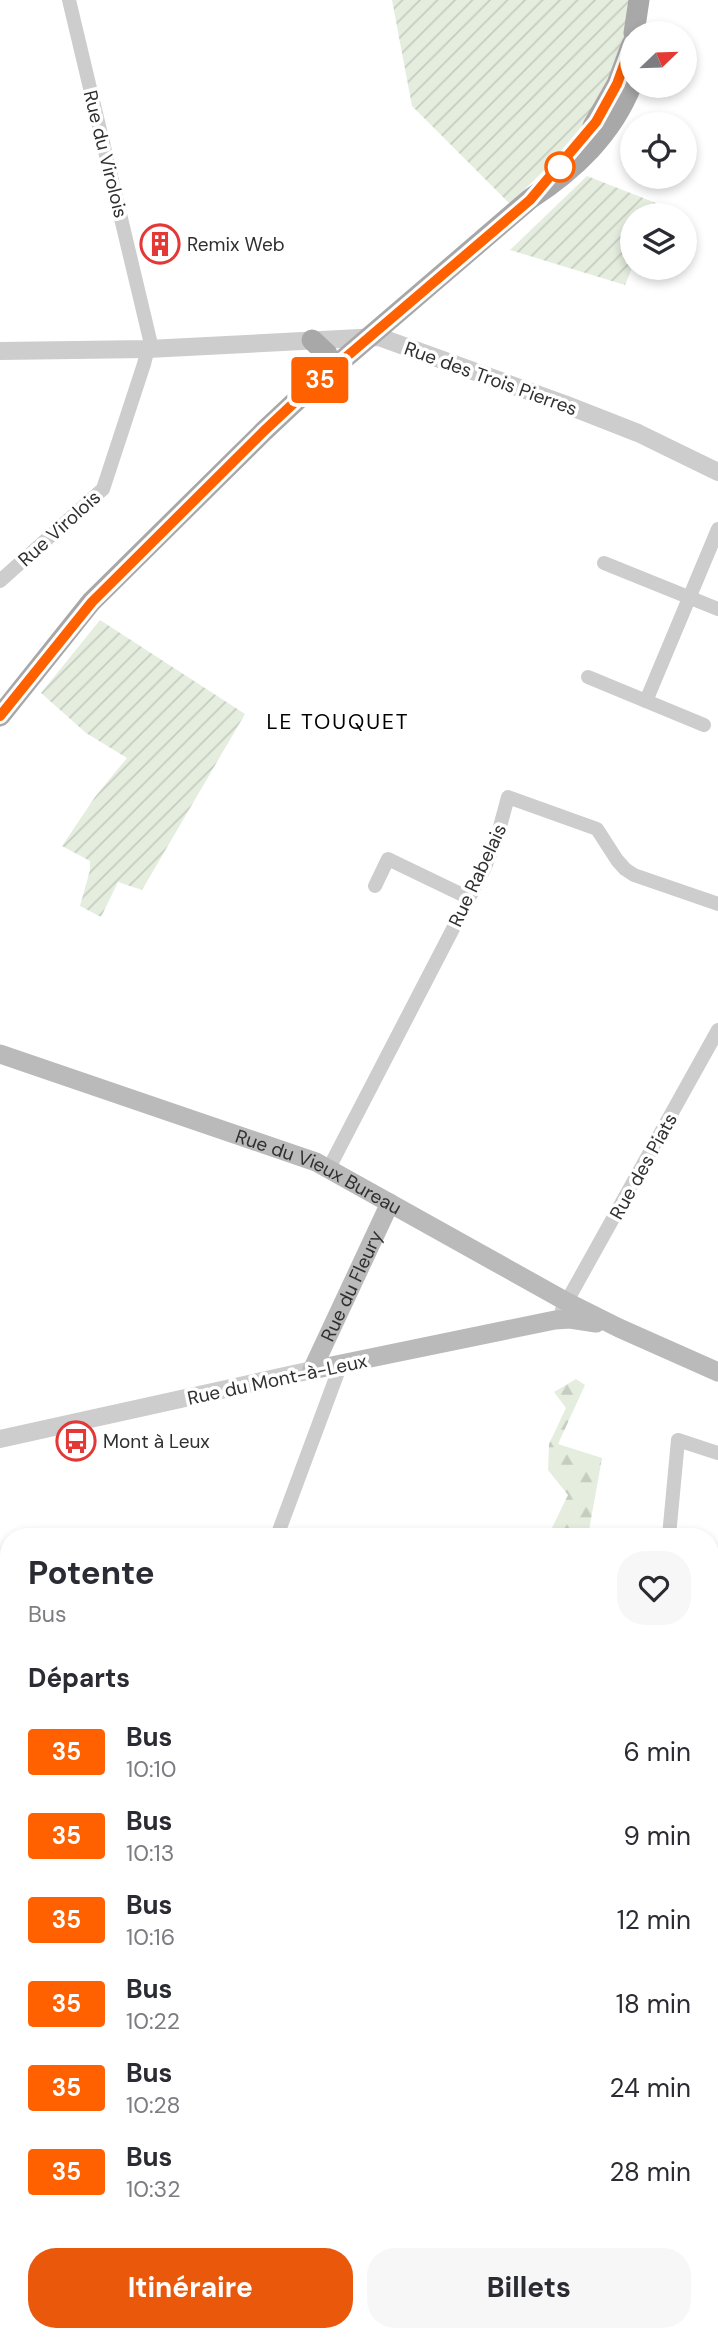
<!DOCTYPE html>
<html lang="fr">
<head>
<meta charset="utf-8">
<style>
	:root { --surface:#fff; --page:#f7f7f7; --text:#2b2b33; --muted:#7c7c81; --accent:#ea580c }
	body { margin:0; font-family:"DM Sans",sans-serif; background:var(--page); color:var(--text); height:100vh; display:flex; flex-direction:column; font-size:26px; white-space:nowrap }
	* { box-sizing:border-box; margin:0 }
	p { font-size:23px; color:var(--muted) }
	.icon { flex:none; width:38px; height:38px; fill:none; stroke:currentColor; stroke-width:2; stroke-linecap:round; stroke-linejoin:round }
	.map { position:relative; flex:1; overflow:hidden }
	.details { position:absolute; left:0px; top:1528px; width:719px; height:814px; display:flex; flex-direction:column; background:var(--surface); border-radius:28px 28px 0 0; box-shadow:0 4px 10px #0003 }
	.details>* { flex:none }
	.badge { padding:0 14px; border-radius:5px; font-size:24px; line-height:46px }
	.needle { width:46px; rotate:67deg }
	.buttons { position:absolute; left:620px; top:21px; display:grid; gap:14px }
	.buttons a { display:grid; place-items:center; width:77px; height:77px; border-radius:50%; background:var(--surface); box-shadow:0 4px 10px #0003; font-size:35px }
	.map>.badge { position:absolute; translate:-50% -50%; box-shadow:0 0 0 4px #fff }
	h2 { padding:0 28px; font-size:26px; line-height:63px }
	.round { display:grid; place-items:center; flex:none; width:74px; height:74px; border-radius:28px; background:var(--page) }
	.summary { display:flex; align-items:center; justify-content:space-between; height:119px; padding:0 28px }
	h1 { font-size:33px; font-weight:700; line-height:52px }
	.button { display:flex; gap:14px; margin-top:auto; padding:14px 28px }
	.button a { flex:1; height:80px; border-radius:28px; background:var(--accent); color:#fff; font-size:28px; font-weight:700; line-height:80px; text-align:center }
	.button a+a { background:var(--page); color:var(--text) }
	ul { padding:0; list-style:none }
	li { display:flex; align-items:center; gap:21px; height:84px; padding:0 28px }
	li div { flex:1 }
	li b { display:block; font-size:26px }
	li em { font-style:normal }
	li .badge { min-width:77px; font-weight:700; text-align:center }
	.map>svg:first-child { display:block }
</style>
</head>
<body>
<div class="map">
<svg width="718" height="2341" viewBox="0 0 718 2341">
	<defs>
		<pattern id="grass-tufts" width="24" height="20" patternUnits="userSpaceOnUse" patternTransform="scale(1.75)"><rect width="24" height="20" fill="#e5eddf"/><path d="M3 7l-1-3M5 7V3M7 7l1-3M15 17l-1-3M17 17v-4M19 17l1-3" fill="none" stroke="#c5ccc0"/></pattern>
		<pattern id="forest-firs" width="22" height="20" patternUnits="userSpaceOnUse" patternTransform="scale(1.75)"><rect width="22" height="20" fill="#e5eddf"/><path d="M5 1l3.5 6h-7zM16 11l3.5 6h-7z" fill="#c5ccc0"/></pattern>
		<pattern id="garden-furrows" width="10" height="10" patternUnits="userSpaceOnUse" patternTransform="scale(1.75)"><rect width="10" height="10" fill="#e5eddf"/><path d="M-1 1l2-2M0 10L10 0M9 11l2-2" fill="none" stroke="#c5ccc0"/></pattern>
	</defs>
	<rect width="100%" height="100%" fill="#fff"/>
	<!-- grass -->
	<g fill="url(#grass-tufts)">
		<path d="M0,1626L9,1629V1845L0,1842Z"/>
		<path d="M0,2071L9,2076V2115L0,2110Z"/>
		<path d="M215,2333H253L249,2341H211Z"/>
	</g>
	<!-- forest -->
	<g fill="url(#forest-firs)">
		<path d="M576,1379L585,1385L558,1444L602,1458L588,1536H548L568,1495L548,1470L549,1444L566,1408L554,1392Z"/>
		<path d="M0,1842L9,1845V1992L0,1987Z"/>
	</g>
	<!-- park -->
	<path fill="#e5eddf" d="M491,2333H591L600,2341H505Z"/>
	<!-- garden -->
	<g fill="url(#garden-furrows)">
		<path d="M392,0H630C628,28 622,58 610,84C590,130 545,169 510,204L412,106Z"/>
		<path d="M587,176L656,203L652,215H632V268L625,285L510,250Z"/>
		<path d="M100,620L245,714L142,890L118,882L101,917L80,906L90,870V861L62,846L95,797L127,758L86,733L41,693Z"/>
	</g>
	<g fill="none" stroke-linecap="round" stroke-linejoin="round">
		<!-- minor -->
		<g stroke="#cdcdcd" stroke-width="14">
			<path d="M604,563L718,609"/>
			<path d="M0,581L103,489L144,364L150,340L69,0"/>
			<path d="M588,677L704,725"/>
			<path d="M646,701L718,529"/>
			<path d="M375,886L388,859L469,898"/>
			<path d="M329,1168L485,867L498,834L508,797L597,829L617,860L625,869L634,875L718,904"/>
			<path d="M562,1310L718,1030"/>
			<path d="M277,1536L341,1364"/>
			<path d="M669,1536L678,1440L718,1453"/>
			<path d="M710,1580L718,1581"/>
			<path d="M710,1780L718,1781"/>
			<path d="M710,2027L718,2045"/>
		</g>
		<!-- tertiary -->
		<g stroke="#cdcdcd" stroke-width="18">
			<path d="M0,351L148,349L379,337L564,404L638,433L718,472"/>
			<path d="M0,1439L312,1370"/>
		</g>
		<!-- secondary -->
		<g stroke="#bababa" stroke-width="19">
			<path id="s1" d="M0,1054L316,1162L567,1302L619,1328L718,1372"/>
			<path d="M312,1370L555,1320L570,1319L596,1323"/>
			<path id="s2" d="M312,1370L390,1203"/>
		</g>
		<!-- primary -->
		<g stroke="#a8a8a8" stroke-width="21">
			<path d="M634,33L639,0"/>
			<path d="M593,126L617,84L632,44"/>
			<path d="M312,340L327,354L330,371"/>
			<path d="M0,716L91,602L264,431L311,387L530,199C574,170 612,135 632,84"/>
		</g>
		<!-- rail -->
		<g stroke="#858585" stroke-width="4.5" stroke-dasharray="7 5" stroke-linecap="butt">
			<path d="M0,2063L9,2068"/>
			<path d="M444,2333L457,2341"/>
			<path d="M460,2333L474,2341"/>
		</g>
	</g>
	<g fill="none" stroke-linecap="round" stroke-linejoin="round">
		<!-- line casing -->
		<g stroke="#fff" stroke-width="16">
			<path id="line" d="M0,716L92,602L264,431L311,387L530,200L596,122L617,84L632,43"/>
		</g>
		<!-- line -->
		<use href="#line" stroke="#ff6000" stroke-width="10"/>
	</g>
	<!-- icons -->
	<defs>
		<g id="building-ring" transform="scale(2.0125)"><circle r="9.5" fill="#fff" stroke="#e33836" stroke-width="1.5"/><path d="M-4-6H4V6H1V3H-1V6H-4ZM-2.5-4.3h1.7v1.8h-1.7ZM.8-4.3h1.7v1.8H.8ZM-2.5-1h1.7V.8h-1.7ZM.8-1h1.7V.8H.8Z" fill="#e33836"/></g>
		<g id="bus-ring" transform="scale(2.0125)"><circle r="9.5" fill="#fff" stroke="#e33836" stroke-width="1.5"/><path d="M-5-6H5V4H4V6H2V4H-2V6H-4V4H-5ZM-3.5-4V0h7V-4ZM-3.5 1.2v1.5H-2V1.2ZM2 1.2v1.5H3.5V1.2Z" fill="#e33836"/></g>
	</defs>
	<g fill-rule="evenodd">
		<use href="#building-ring" x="160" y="244"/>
		<use href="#bus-ring" x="76" y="1441"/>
	</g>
	<!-- markers -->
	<circle fill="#fff" stroke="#ff6000" stroke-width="3.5" cx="560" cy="167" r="14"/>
	<g text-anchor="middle" stroke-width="7" stroke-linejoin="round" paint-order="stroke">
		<!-- street labels -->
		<g font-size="19" fill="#303030" stroke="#fff">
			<text transform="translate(106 154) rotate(76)" y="7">Rue du Virolois</text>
			<text transform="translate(491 378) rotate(20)" y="7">Rue des Trois Pierres</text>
			<text transform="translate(59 528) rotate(-42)" y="7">Rue Virolois</text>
			<text transform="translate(477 875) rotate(-65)" y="7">Rue Rabelais</text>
			<text transform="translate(643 1166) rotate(-61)" y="7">Rue des Piats</text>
			<text dy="7" stroke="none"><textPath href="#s1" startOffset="340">Rue du Vieux Bureau</textPath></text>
			<text dy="7" stroke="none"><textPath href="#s2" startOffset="93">Rue du Fleury</textPath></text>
			<text transform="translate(277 1379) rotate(-12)" y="7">Rue du Mont-à-Leux</text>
		</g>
		<!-- poi labels -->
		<g font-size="19" fill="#303030" stroke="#fff" text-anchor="start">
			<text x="187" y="251">Remix Web</text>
			<text x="103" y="1448">Mont à Leux</text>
		</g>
		<!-- neighbourhood labels -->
		<g font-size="21" letter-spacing="2" fill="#000" stroke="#fff">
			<text x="338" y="729">LE TOUQUET</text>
		</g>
	</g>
</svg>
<div class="buttons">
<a><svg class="needle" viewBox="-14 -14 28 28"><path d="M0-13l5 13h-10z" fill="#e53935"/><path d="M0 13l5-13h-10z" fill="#7c7c81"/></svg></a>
<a><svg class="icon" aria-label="locate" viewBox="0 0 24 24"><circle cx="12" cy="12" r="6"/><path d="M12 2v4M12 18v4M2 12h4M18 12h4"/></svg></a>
<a><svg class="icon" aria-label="layers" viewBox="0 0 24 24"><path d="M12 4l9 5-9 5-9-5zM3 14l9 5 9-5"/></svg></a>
</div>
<b class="badge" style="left:320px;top:380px;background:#ff6000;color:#fff">35</b>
<section class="details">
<div class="summary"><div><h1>Potente</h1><p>Bus</p></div><a class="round"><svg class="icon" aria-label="heart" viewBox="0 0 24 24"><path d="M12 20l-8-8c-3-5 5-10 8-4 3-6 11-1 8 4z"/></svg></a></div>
<h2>Départs</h2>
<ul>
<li><span class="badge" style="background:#ff6000;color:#fff">35</span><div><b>Bus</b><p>10:10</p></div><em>6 min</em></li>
<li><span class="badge" style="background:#ff6000;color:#fff">35</span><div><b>Bus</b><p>10:13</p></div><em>9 min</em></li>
<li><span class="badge" style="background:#ff6000;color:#fff">35</span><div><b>Bus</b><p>10:16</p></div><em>12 min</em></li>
<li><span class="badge" style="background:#ff6000;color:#fff">35</span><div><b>Bus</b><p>10:22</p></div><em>18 min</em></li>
<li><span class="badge" style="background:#ff6000;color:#fff">35</span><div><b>Bus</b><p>10:28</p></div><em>24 min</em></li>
<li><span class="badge" style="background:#ff6000;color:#fff">35</span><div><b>Bus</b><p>10:32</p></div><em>28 min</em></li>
</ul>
<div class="button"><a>Itinéraire</a><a>Billets</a></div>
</section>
</div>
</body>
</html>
